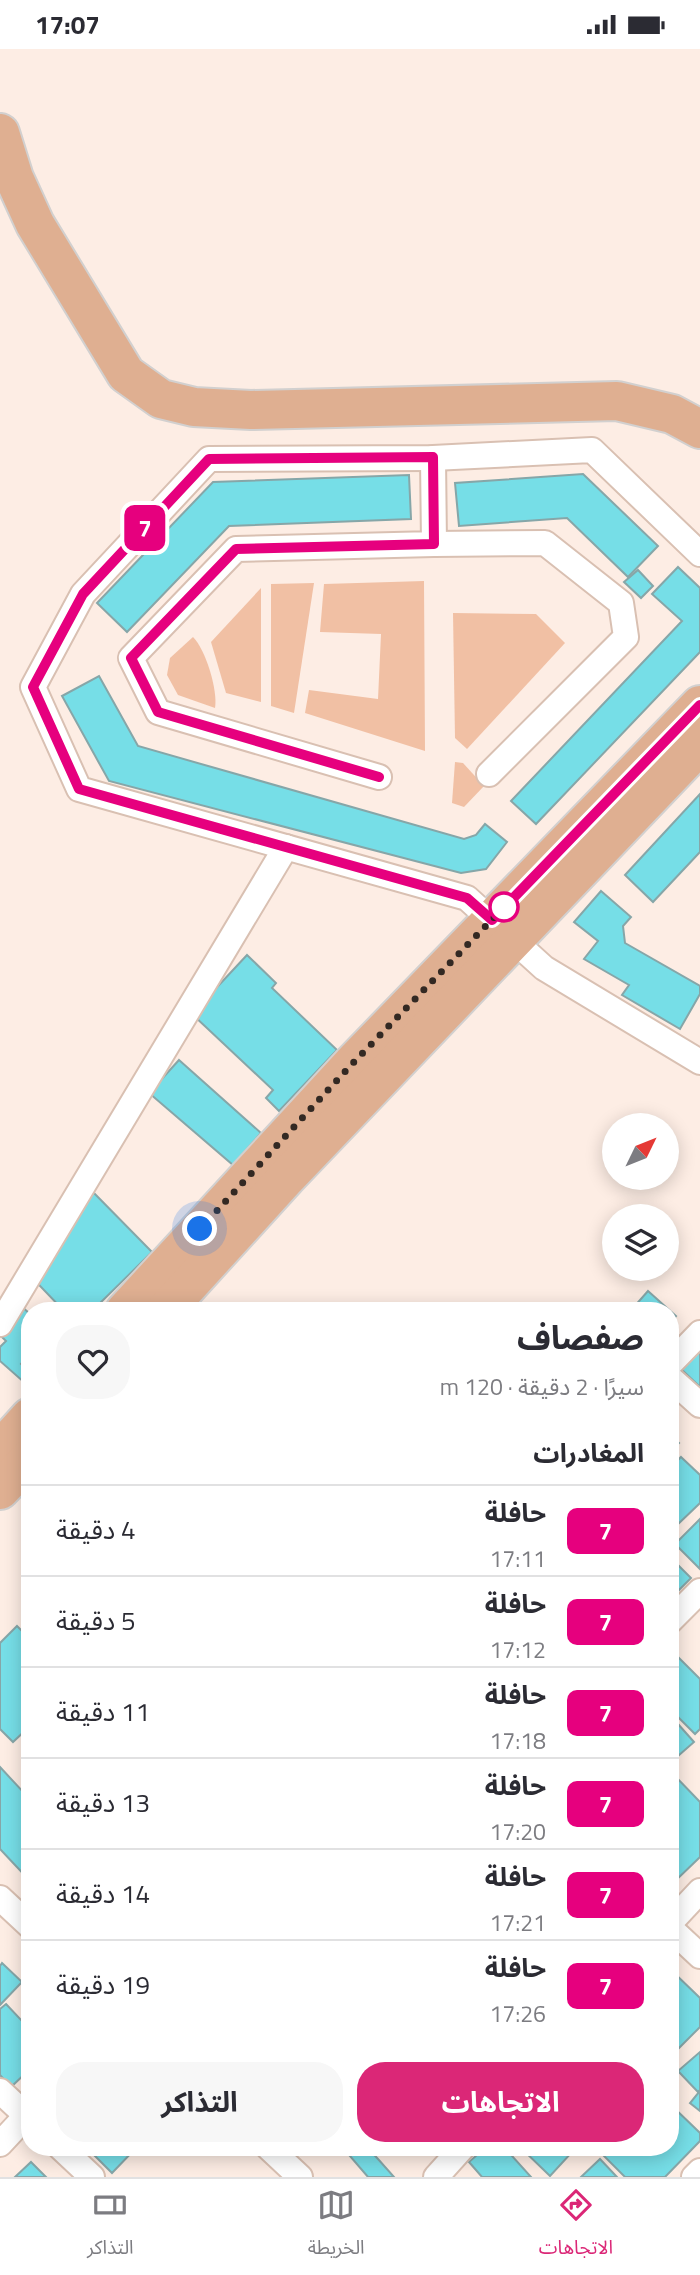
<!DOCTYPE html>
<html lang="ar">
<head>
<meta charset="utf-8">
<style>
	:root { --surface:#fff; --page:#f7f7f7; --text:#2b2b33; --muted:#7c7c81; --line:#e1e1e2; --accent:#db2777 }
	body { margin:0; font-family:"Titillium Web","Noto Sans Arabic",sans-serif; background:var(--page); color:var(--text); direction:rtl; height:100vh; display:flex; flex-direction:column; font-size:26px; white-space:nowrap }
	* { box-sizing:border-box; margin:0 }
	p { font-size:23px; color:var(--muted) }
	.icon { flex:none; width:38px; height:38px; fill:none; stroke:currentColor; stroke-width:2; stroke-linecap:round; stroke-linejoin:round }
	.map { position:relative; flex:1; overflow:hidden; direction:ltr }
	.side { position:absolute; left:21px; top:1253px; width:658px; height:854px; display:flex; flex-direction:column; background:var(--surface); border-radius:28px; box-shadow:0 4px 18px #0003; direction:rtl }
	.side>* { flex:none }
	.badge { padding:0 14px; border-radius:10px; font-size:24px; line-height:46px }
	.needle { width:46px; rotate:47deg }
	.fabs { position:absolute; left:602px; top:1064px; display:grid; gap:14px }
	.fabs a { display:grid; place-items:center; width:77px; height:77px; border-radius:50%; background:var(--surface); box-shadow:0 4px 18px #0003; font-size:35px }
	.you { position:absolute; width:35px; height:35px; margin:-18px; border:5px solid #fff; border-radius:50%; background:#1a73e8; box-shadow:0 0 0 10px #1a73e833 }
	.map>.badge { position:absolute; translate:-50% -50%; box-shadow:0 0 0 4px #fff }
	h2 { padding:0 35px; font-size:26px; line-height:63px }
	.round { display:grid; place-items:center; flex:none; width:74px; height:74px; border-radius:28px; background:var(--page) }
	.overview { display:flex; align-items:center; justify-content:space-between; height:119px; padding:0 35px }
	h1 { font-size:33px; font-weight:700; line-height:52px }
	.button { display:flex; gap:14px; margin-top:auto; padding:14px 35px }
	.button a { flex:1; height:80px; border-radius:28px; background:var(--accent); color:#fff; font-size:28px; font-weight:700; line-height:80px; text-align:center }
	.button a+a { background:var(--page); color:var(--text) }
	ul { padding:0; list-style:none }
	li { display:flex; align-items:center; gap:21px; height:91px; padding:0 35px; border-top:2px solid var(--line) }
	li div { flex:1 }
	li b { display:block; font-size:26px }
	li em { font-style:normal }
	li .badge { min-width:77px; font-weight:700; text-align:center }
	.status { display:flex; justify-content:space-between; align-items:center; height:49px; padding:0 35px; background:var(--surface); direction:ltr }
	.status svg { height:19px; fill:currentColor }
	.dock { display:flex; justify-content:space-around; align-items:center; height:98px; border-top:2px solid var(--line); background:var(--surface); font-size:19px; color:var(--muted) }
	.dock a { display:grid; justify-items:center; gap:4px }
	.dock .selected { color:var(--accent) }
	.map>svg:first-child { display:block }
</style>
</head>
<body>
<div class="status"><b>17:07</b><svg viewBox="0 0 49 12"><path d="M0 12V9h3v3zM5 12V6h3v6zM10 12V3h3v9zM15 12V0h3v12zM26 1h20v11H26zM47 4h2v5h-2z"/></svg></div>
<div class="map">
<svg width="700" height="2128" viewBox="0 0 700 2128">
	<rect width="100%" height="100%" fill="#fdede4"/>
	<!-- green -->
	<g fill="#f1c0a4">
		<path d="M424,532L425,702L305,664L309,641L378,650L381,585L320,583L324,535Z"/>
		<path d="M314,534L294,664L271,657V535Z"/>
		<path d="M261,539V653L226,644L211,593Z"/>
		<path d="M453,564L536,565L565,594L467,700L455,689Z"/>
		<path d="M193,588C206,601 218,642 215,659L178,646L167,626L170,609Z"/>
		<path d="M455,713L463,714L484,737L464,758L452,754Z"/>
	</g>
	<!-- building -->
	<g fill="#76dee7" stroke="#86a6a8" stroke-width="2">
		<path d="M583,425L658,497L628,528L567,469L459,477L455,434Z"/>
		<path d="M409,426L411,470L229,477L127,583L97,554L213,433Z"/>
		<path d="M678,518L700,539V603L536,775L511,752L682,572L652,545Z"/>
		<path d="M638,521L653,537L641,549L624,533Z"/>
		<path d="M99,627L138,697L464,790L476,786L485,775L507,793L486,820L461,824L109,732L62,647Z"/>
		<path d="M700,745V803L653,853L625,826Z"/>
		<path d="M601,842L631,868L623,877L625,894L700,937V945L680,980L622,946L629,936L584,910L598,892L574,873Z"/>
		<path d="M247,906L276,934L272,939L337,1001L279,1062L266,1049L273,1041L192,965Z"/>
		<path d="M179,1011L261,1084L233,1116L149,1044Z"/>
		<path d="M90,1140L152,1203L92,1262H64L21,1217Z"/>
		<path d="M648,1242L676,1267L670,1274V1262L632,1260Z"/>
		<path d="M11,1248L30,1265V1311L27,1308L21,1315L30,1323V1331L26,1335L0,1312V1298L6,1292L0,1286Z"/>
		<path d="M700,1301V1338L681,1320Z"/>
		<path d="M670,1385L679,1394L670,1403Z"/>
		<path d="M681,1408L700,1426V1454L675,1478L670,1473V1419Z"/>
		<path d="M700,1470V1520L675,1495Z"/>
		<path d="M670,1508L691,1529L670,1550Z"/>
		<path d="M17,1577L30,1590V1677L13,1693L0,1680V1594Z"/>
		<path d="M679,1609L700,1630V1680L695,1685L670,1660V1618Z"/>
		<path d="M670,1666L694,1693L670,1714Z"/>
		<path d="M0,1718L25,1745L30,1741V1832L0,1800Z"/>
		<path d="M675,1727L700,1753V1808L670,1837V1752L675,1747L670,1742V1732Z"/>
		<path d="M2,1914L22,1933L0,1956V1917Z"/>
		<path d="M670,1920L700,1949V1978L676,2002L670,1996Z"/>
		<path d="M6,1955L21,1971L30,1964V2020L11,2038L0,2026V1960Z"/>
		<path d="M700,2003V2041L698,2043L678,2022Z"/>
		<path d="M699,2043L700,2044V2062L690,2054Z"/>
		<path d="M670,2055L700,2084V2092L665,2128H625L603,2106L610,2098H670Z"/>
		<path d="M86,2098H137L112,2124Z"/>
		<path d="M367,2098L378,2110L394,2128H368L343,2099Z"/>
		<path d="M486,2098H504L531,2128H482L469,2113Z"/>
		<path d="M520,2098H572L574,2101L550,2127Z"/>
		<path d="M600,2110L617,2128H581Z"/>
		<path d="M31,2113L46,2128H15Z"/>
	</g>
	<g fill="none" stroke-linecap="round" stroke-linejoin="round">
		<!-- minor casing -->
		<g stroke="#d9c0b2" stroke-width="28">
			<g id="minor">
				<path d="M434,495L545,494L621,554L626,588L489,725"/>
				<path d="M700,505L592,401L433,409L209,410L83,545L33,638L79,740L467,849L544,919L700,1013"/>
				<path d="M379,728L158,663L131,609L236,500L434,495L433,409"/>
				<path d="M0,1275L286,798"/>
				<path d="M670,1315L700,1284"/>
				<path d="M670,1329L700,1356"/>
				<path d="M670,1572L700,1542"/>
				<path d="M0,1849L30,1877"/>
				<path d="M670,1874L700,1842"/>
				<path d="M670,1879L700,1907"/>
				<path d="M0,2042L30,2070"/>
				<path d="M0,2095L26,2067"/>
				<path d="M60,2098L92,2128"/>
				<path d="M268,2098L300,2128"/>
				<path d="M436,2128L463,2098"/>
				<path d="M694,2128L700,2122"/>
			</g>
		</g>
		<!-- primary casing -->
		<g stroke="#d2d0cf" stroke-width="42">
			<g id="primary">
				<path d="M0,84L14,129L35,175L126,325L161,350L194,358L251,361L617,352L672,365L700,380"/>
				<path d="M125,1262L352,1015L700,656"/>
				<path d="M165,1262L286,1129L700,696"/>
				<path d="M0,1401L30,1368"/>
				<path d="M0,1441L30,1409"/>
			</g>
		</g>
		<!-- minor -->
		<use href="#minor" stroke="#fff" stroke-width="24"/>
		<!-- primary -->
		<use href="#primary" stroke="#dfaf91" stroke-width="38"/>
	</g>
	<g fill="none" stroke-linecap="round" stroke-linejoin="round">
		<!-- line casing -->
		<g stroke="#fff" stroke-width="16">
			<path id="line" d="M379,728L158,663L131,609L236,500L434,495L433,408L209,410L83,545L33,638L79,740L467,849L492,871L700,656"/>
		</g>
		<!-- line -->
		<use href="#line" stroke="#e6007e" stroke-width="10"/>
		<!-- walk -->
		<path stroke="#332923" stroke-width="7" stroke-dasharray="0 12.6" d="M200,1180L352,1015L510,852L504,858"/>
	</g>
	<!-- markers -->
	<circle fill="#fff" stroke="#e6007e" stroke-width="3.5" cx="504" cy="858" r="14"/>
</svg>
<div class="fabs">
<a><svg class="needle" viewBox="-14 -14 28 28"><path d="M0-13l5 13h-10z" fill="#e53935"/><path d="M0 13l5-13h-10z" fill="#7c7c81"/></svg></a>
<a><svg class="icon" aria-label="layers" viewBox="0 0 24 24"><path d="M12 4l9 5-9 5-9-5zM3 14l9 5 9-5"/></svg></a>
</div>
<div class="you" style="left:200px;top:1180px"></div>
<b class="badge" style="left:145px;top:479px;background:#e6007e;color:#fff">7</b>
<section class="side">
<div class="overview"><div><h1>صفصاف</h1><p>سيرًا · 2 دقيقة · 120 m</p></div><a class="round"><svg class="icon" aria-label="heart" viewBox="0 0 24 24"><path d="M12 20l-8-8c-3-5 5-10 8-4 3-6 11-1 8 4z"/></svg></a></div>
<h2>المغادرات</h2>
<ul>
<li><span class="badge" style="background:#e6007e;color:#fff">7</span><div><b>حافلة</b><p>17:11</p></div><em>4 دقيقة</em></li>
<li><span class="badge" style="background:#e6007e;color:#fff">7</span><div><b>حافلة</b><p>17:12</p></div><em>5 دقيقة</em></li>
<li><span class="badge" style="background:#e6007e;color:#fff">7</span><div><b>حافلة</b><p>17:18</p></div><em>11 دقيقة</em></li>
<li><span class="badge" style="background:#e6007e;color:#fff">7</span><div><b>حافلة</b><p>17:20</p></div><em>13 دقيقة</em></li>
<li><span class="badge" style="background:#e6007e;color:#fff">7</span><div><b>حافلة</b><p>17:21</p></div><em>14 دقيقة</em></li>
<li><span class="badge" style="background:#e6007e;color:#fff">7</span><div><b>حافلة</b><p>17:26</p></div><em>19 دقيقة</em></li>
</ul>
<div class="button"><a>الاتجاهات</a><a>التذاكر</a></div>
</section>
</div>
<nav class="dock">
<a class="selected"><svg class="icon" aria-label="directions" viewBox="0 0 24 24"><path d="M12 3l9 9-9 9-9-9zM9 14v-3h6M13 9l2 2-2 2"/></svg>الاتجاهات</a>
<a><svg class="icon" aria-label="map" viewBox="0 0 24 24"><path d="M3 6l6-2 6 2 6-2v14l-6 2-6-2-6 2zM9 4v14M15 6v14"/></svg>الخريطة</a>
<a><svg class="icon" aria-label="tickets" viewBox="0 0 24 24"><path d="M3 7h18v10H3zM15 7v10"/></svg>التذاكر</a>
</nav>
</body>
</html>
